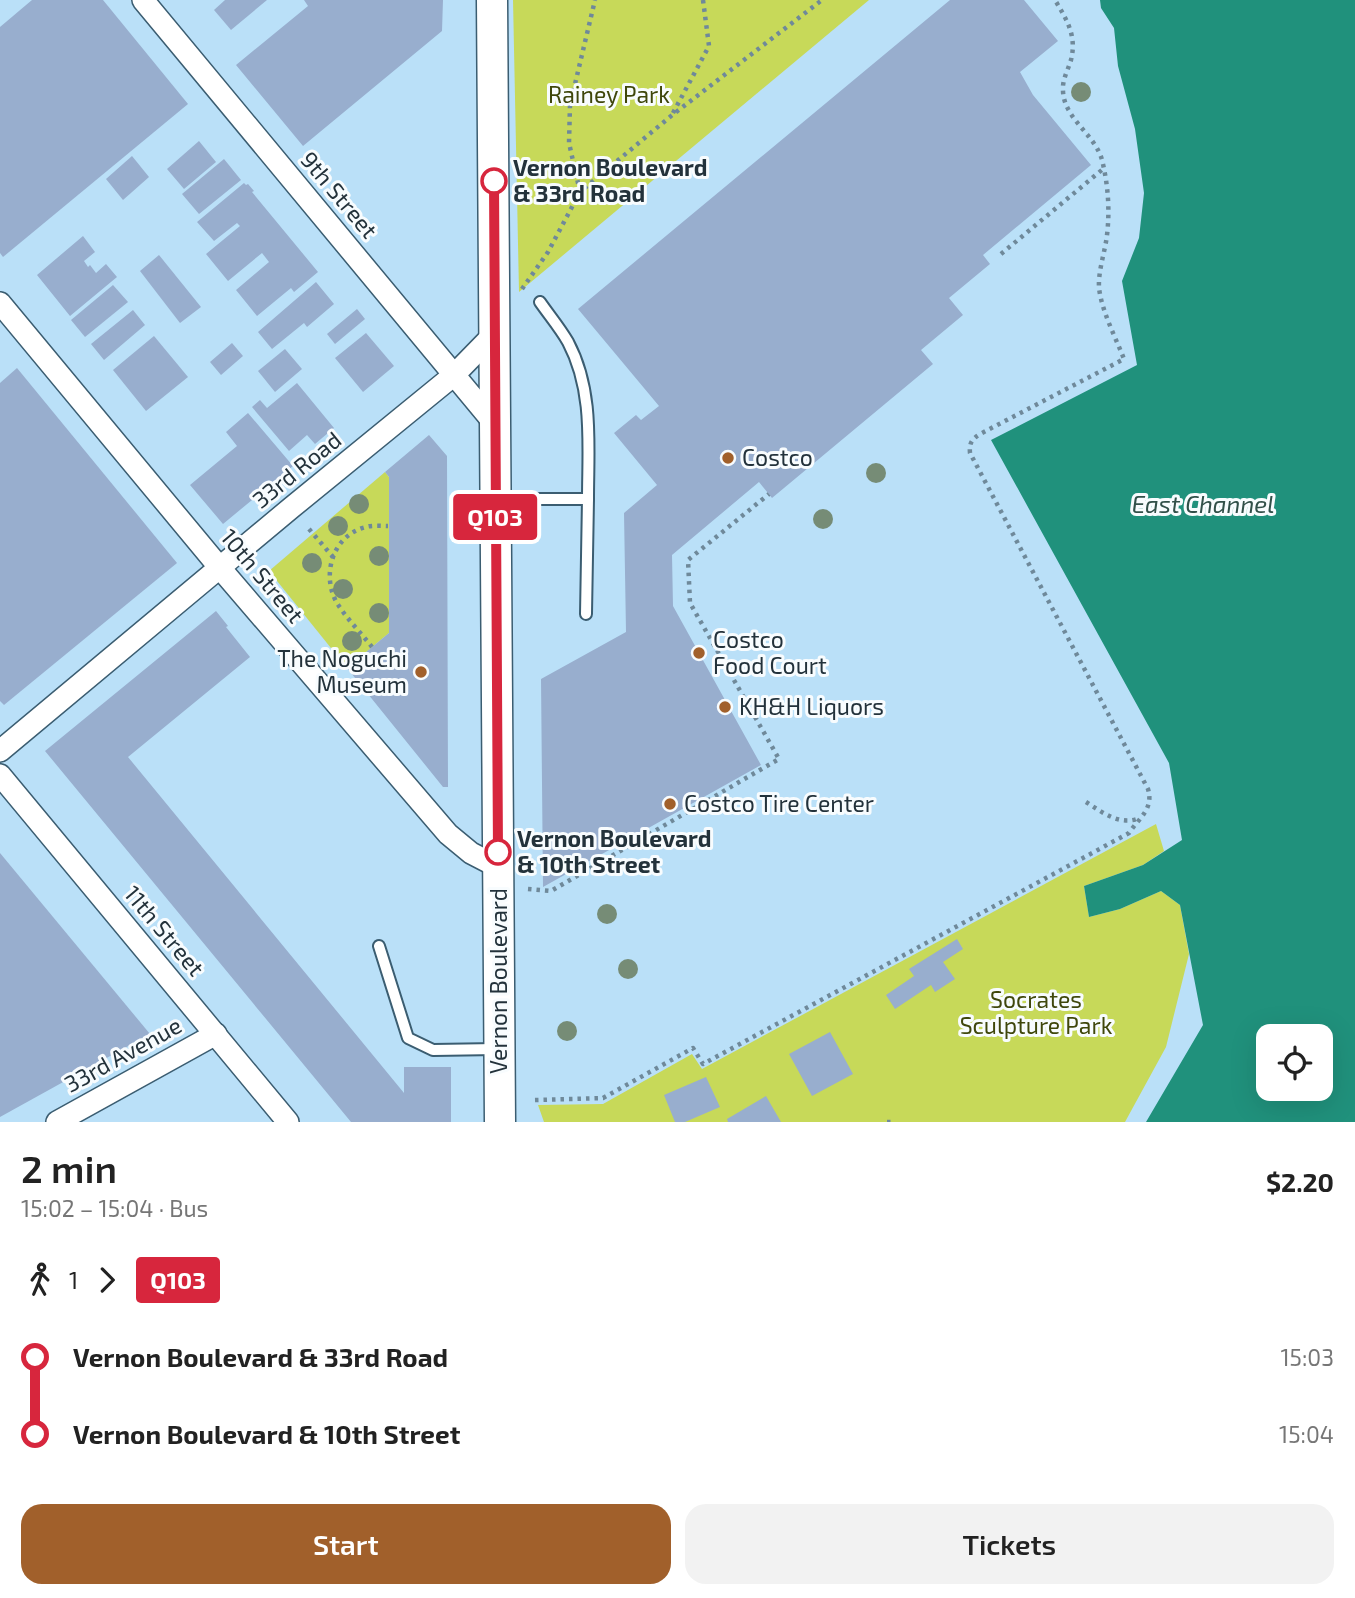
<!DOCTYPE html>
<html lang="en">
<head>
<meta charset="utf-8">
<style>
	:root { --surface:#fff; --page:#f2f2f2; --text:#222; --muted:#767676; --accent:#a1602b }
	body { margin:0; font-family:"Exo 2",sans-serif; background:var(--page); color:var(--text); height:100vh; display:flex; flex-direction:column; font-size:26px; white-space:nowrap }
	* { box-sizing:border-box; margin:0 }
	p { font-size:23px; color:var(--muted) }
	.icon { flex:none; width:38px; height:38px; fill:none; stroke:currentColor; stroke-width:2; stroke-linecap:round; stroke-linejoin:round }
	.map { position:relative; height:1122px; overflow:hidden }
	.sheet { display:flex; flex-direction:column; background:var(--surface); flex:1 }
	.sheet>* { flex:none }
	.badge { padding:0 14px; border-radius:5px; font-size:24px; line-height:46px }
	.tools { position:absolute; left:1256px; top:1024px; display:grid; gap:14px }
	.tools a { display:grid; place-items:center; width:77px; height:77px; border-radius:14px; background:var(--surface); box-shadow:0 7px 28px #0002; font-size:35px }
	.map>.badge { position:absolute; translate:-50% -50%; box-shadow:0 0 0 4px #fff }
	.legs { display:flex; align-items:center; gap:10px; height:77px; padding:0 21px; font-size:23px }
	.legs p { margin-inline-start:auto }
	.summary { display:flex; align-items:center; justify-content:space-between; height:119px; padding:0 21px }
	h1 { font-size:38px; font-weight:600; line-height:52px }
	.primary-button { display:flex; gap:14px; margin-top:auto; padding:14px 21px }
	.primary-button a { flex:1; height:80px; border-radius:21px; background:var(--accent); color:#fff; font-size:28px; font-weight:600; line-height:80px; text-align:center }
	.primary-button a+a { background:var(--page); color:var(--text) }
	ul { padding:0 21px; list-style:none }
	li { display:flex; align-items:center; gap:24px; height:77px; font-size:26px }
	li i { display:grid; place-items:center; width:10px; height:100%; margin:0 9px; background:currentColor }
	li i::after { content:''; width:18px; height:18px; margin:-9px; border:5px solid; border-radius:50%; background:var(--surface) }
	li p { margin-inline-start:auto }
	li:first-child i { background:linear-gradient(#0000 50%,currentColor 0) }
	li:last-child i { background:linear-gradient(currentColor 50%,#0000 0) }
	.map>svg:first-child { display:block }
</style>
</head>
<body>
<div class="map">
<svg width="1355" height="1122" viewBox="0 0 1355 1122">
	<rect width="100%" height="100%" fill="#bae0f8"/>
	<!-- green -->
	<g fill="#c7d959">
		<path d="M513,0H869L519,292Z"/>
		<path d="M385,472L389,477V633L347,668L269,571Z"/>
		<path d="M1156,824L1164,851L1143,865L1084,886L1089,917L1120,909L1161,891L1180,905L1189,954L1166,1047L1125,1122H544L538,1105L603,1104L692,1054L702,1069Z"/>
	</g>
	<!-- water -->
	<path fill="#20917c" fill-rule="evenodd" d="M1100,0H1355V1122H1146L1203,1025L1180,905L1161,891L1120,909L1089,917L1084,886L1143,865L1182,840L1169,763L991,440L1137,365L1122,281L1139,238L1144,193L1135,129L1118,66L1114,28L1101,8ZM1321,1036V1088H1269V1036Z"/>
	<!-- building -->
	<g fill="#98aece">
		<path d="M32,0H103L188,104L3,257L0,253V27Z"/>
		<path d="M225,0H267L231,30L214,10Z"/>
		<path d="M304,0H443L442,31L303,146L236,65L308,6Z"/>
		<path d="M950,0H1024L1058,41L1020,72L1033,95L1091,165L983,255L990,264L949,298L963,315L921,350L933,364L772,498L759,482L672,555L673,606L761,765L543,887L541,679L626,632L624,513L657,485L614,433L636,415L641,420L659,406L578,309Z"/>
		<path d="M199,141L216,162L184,189L167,169Z"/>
		<path d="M132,156L149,177L123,200L106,179Z"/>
		<path d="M224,159L241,180L199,214L182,194Z"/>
		<path d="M244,183L246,185L248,184L254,191L252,192L318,272L294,292L291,288L257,316L236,290L269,262L262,253L228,281L206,254L240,226L237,223L214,241L197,222Z"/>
		<path d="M83,236L95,252L84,261L88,267L90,265L96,273L106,264L117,277L70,316L37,275Z"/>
		<path d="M159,255L201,307L180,323L140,271Z"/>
		<path d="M316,282L334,304L307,327L304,323L272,349L258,332Z"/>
		<path d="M113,285L128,302L85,337L71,320Z"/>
		<path d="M357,309L365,319L335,344L327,334Z"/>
		<path d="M133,310L145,325L104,360L91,344Z"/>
		<path d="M366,333L394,366L363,392L335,358Z"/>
		<path d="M154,336L188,377L146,411L113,370Z"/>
		<path d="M232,343L243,356L221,375L210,362Z"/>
		<path d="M285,349L302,369L275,392L258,371Z"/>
		<path d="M17,368L177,563L4,705L0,701V383Z"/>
		<path d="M297,383L334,428L315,444L307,435L289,451L252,407L260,400L267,408Z"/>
		<path d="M248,413L293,466L223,524L190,485L237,446L226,432Z"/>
		<path d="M429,435L447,456L448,787H443L347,668L389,633V477L385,472Z"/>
		<path d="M216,611L228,626L226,627L250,657L128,757L404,1093V1067H451V1122H351L45,751Z"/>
		<path d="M0,853L150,1034L0,1117Z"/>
		<path d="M957,939L963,949L943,962L955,979L935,992L931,985L895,1009L886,995L914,976L909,969Z"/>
		<path d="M830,1032L853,1074L812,1096L789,1054Z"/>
		<path d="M706,1077L720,1107L685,1122H675L664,1095Z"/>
		<path d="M766,1096L781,1122H728L727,1119Z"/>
	</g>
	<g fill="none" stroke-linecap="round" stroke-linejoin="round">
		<!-- lane casing -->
		<g stroke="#3b5d71" stroke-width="14">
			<g id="lane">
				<path d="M498,499H588C588,446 594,391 568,342C560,328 549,315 540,302"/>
				<path d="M586,614L588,499"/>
				<path d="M379,946L408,1038L433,1050L497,1049"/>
			</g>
		</g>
		<!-- street casing -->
		<g stroke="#3b5d71" stroke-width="24">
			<g id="street">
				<path d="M143,0L494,423"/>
				<path d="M0,303L220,568L448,834L471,853L498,867"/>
				<path d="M0,751L291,508L454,375L495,333"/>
				<path d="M0,775L288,1122"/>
				<path d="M57,1122L216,1034"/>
			</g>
		</g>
		<!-- secondary casing -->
		<g stroke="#3b5d71" stroke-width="33">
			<path id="secondary" d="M492,0L500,1122"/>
		</g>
		<!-- path -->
		<g stroke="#6f899a" stroke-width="4.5" stroke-dasharray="3.5 5" stroke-linecap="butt">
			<path d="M673,113L709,46L703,0"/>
			<path d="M518,165L529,167"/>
			<path d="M580,192L569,143L570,105L595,0"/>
			<path d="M1001,254L1103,169"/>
			<path d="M522,289L548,252L580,192L671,116L822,0"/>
			<path d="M309,529L333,557"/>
			<path d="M372,647C361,633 347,619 337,603C321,576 332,535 366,527C372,525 381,526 388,526"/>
			<path d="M1086,802C1102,812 1118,825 1137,819"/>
			<path d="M528,889L551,891L779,759L690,603L688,560L769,494"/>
			<path d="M535,1100L603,1098L693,1048L703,1064L1129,833C1139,818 1154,809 1148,789L970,453C969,443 972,439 980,434L1124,359C1115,336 1102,312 1099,288C1098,271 1105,252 1107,235C1110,210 1108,184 1102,160C1095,134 1064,119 1063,91C1062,80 1068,70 1071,60C1077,36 1067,20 1055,0"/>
			<path d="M887,1122H893"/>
		</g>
		<!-- lane -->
		<use href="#lane" stroke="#fff" stroke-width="10"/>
		<!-- street -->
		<use href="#street" stroke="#fff" stroke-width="21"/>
		<!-- secondary -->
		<use href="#secondary" stroke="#fff" stroke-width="30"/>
	</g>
	<!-- trees -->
	<g fill="#768c76">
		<circle cx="1081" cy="92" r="10"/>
		<circle cx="876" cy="473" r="10"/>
		<circle cx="359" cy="504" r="10"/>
		<circle cx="823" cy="519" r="10"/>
		<circle cx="338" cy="526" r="10"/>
		<circle cx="379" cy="556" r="10"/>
		<circle cx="312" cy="563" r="10"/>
		<circle cx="343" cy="589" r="10"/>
		<circle cx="379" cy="613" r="10"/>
		<circle cx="352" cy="641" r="10"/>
		<circle cx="607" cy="914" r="10"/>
		<circle cx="628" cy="969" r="10"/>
		<circle cx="567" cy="1031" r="10"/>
	</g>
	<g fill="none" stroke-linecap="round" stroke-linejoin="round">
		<!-- line-1 casing -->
		<g stroke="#fff" stroke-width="16">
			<path id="line-1" d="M494,181L498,852"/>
		</g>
		<!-- line-1 -->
		<use href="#line-1" stroke="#d7263d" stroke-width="10"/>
	</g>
	<!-- markers -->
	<g fill="#fff" stroke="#d7263d" stroke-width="3.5">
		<circle cx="494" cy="181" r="12"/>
		<circle cx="498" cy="852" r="12"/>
	</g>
	<g fill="#a1602b" stroke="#f8fcfe" stroke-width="2.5">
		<circle cx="728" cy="458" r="7"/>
		<circle cx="699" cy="653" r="7"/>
		<circle cx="421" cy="672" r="7"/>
		<circle cx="725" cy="707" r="7"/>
		<circle cx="670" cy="804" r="7"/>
	</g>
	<g text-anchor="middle" stroke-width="6" stroke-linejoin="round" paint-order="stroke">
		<!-- park labels -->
		<g font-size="23" fill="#3f470b" stroke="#f8fcfe">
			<text x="609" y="103">Rainey Park</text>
			<text x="1036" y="1008">Socrates<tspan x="1036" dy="26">Sculpture Park</tspan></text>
		</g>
		<!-- stop labels -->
		<g font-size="23" font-weight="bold" fill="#23323b" stroke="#f8fcfe" text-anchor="start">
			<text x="513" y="176">Vernon Boulevard<tspan x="513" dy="26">&amp; 33rd Road</tspan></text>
			<text x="517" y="847">Vernon Boulevard<tspan x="517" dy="26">&amp; 10th Street</tspan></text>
		</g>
		<!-- street labels -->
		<g font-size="23" fill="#23323b" stroke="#f8fcfe">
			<text transform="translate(339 195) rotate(50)" y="8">9th Street</text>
			<text transform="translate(297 470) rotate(-39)" y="8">33rd Road</text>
			<text transform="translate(262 576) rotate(50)" y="8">10th Street</text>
			<text transform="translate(164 931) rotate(50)" y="8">11th Street</text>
			<text transform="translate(499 981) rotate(-90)" y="8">Vernon Boulevard</text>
			<text transform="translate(123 1055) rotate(-29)" y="8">33rd Avenue</text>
		</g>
		<!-- poi labels -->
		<g font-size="23" fill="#23323b" stroke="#f8fcfe" text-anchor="start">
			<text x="742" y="466">Costco</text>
			<text x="713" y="648">Costco<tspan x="713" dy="26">Food Court</tspan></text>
			<text x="407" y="667" text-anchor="end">The Noguchi<tspan x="407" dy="26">Museum</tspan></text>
			<text x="739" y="715">KH&amp;H Liquors</text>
			<text x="684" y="812">Costco Tire Center</text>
		</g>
		<!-- water labels -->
		<g font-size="24" font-style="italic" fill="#315049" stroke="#f8fcfe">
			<text x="1203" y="513">East Channel</text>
		</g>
	</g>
</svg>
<div class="tools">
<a><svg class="icon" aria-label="locate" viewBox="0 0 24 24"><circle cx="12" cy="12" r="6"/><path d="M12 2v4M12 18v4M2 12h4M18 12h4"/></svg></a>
</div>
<b class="badge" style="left:495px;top:517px;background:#d7263d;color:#fff">Q103</b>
</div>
<section class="sheet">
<div class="summary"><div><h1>2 min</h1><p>15:02 – 15:04 · Bus</p></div><b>$2.20</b></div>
<div class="legs"><svg class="icon" aria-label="walk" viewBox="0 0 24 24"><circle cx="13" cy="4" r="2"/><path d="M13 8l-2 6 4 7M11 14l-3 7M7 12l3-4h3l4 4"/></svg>1<svg class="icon" aria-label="forward" viewBox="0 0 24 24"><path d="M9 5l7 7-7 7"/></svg><b class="badge" style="background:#d7263d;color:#fff">Q103</b></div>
<ul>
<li><i style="color:#d7263d"></i><b>Vernon Boulevard &amp; 33rd Road</b><p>15:03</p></li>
<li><i style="color:#d7263d"></i><b>Vernon Boulevard &amp; 10th Street</b><p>15:04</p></li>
</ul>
<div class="primary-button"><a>Start</a><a>Tickets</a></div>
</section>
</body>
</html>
